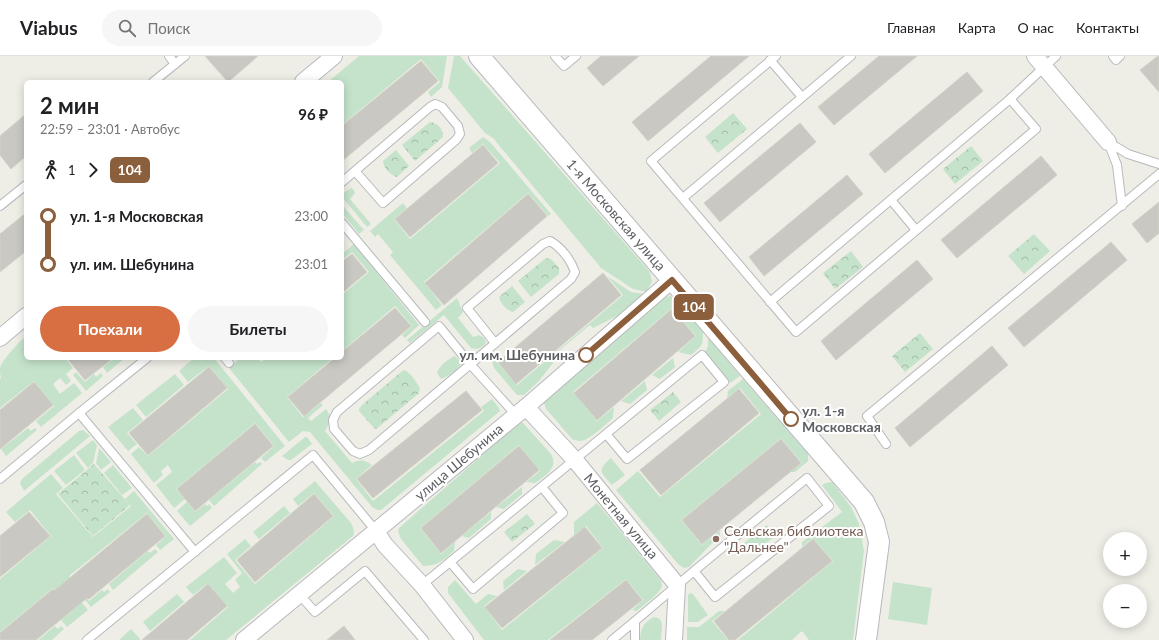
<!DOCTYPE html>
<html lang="ru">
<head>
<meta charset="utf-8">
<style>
	:root { --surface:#fff; --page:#f6f6f6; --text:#202124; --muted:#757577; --line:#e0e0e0; --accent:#d76f43 }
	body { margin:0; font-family:Lato,sans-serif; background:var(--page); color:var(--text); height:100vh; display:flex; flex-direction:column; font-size:15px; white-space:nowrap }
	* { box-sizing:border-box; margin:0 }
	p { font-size:13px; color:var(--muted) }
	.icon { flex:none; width:22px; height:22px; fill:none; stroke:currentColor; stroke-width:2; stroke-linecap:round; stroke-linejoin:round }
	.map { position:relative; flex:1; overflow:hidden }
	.panel { position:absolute; left:24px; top:24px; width:320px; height:280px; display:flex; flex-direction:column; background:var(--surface); border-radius:6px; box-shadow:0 2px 10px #0003 }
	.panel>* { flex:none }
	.badge { padding:0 8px; border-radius:6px; font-size:14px; line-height:26px }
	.controls { position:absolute; left:1103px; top:476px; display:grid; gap:8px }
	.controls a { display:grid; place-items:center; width:44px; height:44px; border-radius:50%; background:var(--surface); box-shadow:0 2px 10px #0003; font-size:20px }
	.map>.badge { position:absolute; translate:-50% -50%; box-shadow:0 0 0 2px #fff }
	.legs { display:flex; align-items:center; gap:6px; height:44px; padding:0 16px; font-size:13px }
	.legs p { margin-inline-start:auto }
	.overview { display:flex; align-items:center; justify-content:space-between; height:68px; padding:0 16px }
	h1 { font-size:22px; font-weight:700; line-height:30px }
	.action { display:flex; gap:8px; margin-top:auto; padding:8px 16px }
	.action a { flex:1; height:46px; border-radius:24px; background:var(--accent); color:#fff; font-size:16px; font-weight:700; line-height:46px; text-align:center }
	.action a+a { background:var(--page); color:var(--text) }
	ul { padding:0 16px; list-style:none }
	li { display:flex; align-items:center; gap:14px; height:48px; font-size:15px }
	li i { display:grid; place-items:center; width:6px; height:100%; margin:0 5px; background:currentColor }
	li i::after { content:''; width:10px; height:10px; margin:-5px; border:3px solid; border-radius:50%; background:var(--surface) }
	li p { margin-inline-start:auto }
	li:first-child i { background:linear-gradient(#0000 50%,currentColor 0) }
	li:last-child i { background:linear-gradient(currentColor 50%,#0000 0) }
	header { display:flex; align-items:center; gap:24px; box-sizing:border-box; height:56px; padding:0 20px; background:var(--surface); border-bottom:1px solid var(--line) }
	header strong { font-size:19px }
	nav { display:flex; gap:22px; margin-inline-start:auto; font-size:14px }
	.search { width:280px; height:36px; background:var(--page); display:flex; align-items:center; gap:10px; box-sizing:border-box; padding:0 14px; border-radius:22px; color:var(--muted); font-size:15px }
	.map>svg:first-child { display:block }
</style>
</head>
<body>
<header>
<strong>Viabus</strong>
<div class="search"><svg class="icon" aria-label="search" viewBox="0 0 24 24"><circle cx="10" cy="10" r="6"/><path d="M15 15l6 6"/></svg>Поиск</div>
<nav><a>Главная</a><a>Карта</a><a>О нас</a><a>Контакты</a></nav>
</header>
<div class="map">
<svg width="1159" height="584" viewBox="0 0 1159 584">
	<defs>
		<pattern id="forest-crowns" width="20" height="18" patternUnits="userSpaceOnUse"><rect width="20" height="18" fill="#c5e3cb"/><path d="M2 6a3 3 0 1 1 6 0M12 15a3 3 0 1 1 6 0" fill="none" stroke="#a3bba8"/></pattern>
	</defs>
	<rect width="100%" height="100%" fill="#eeeee6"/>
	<!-- green -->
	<g fill="#c5e3cb">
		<path d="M359,0H447L442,31L431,41L428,36L440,26L421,3L342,69V26H328Z"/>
		<path d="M454,0H460L650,216L652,225L647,236L633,233L601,212L493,82L485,77L448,32Z"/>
		<path d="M483,81L490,86L551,158L548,160L528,137L424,226L442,249L436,254L390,199L393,196L378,178L375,181L370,175L403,147L407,152L394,163L410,183L500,107L483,88L472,97L469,92Z"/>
		<path d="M351,132L354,134L355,137L350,143L371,168L367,171L342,141V138Z"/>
		<path d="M343,150L364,174L359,178L342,157V151Z"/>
		<path d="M354,188L419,269L405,282L402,279L412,270L395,250L342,295V239L369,216L352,196L342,204V198Z"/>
		<path d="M607,220L631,236L645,238L623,257L593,272L590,269L555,298L557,302L538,326L524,339H517L494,312L492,305L499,299L501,302L497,306L517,329L623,239Z"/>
		<path d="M670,240L673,241L703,276C703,290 702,290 691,299L678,296L696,280L672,252L573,336L597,365L614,351L613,362C606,368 589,385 580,385C579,385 574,384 573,384L546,353L544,347L545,344L666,241Z"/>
		<path d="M457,242L463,256L458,262L473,281L479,279L484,282L486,286C483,292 477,294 471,292L444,259L410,287L407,284Z"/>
		<path d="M26,280V302H65L73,312L66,318L71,325L66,329L60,322L53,328L60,338L74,327L82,337L41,371L36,365L54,350L34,325L0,352V323L1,322C0,319 0,315 0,312C2,304 19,286 26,280Z"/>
		<path d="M708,281L740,320L730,327L705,297L708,290Z"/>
		<path d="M455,300L460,305L461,308C456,315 449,320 441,323L437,317C439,310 448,303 455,300Z"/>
		<path d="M115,302H125L107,317L103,311Z"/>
		<path d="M194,302H214L285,390L265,406L261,402L274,390L255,367L176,433L185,443L174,452L156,429L172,416L168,409L161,415L163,419L154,427L131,398L139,391L148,400L228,333L209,310L188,326L179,315Z"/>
		<path d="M240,302H258L261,306L267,302H333L287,341L303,361L321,347L323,349L308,362L311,365L326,353L330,360L328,370L325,375L352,407C360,403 365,404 372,409L356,423L373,445L484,355L481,351L492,343L499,352L500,355L381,454H377L372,451L310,376L303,375L289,386L229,312Z"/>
		<path d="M673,302L675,311L660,323L652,319Z"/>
		<path d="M76,316L85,326L94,318L96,321L101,317L103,320L86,335L73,319Z"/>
		<path d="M175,318L184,329L146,361L136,349Z"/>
		<path d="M743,323L808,398V405L795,416H790L802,407L781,382L681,464L702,489L720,474V479L689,511L684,512L678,508L616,434L638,415L660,441L761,358L740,332L727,342L728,335Z"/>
		<path d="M645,325L647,334L630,348L621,345Z"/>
		<path d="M133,352L143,364L127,377L137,388L128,395L108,371Z"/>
		<path d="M521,366L523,367L551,398C559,412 545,420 535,427L526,426L540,415L519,389L420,472L441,498L455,486L454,495C444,504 437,510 423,510L401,483L398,475L399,472L519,367Z"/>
		<path d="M28,372L31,375L35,372L37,374L6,400L1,393Z"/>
		<path d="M83,374L90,380L24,435L20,427L22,423L79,375Z"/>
		<path d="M305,381H307L312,388L291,404H288L282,400Z"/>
		<path d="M93,384L97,389L93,407L88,412L76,397Z"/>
		<path d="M99,392L111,406L101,414L96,407Z"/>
		<path d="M74,399L85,414L66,429L54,415Z"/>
		<path d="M611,402L625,419L612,429C601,416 596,415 611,402Z"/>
		<path d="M255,406L257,408L260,406L262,408L214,450L209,444Z"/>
		<path d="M113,409L132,432L122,439L104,417Z"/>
		<path d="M51,418L63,432L56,438L93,481L131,450L125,443L134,435L174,483L160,494L156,489L166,480L147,457L69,520L89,545L102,534L104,536L108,533L110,536L91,551L76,533L73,536L88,554L67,571L61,564L72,555L53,532L0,576V523L51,480L30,454L15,466L6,456Z"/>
		<path d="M315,425L351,467C353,471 355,475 353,480L226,584H190L228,551L208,527L193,539L186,531L224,501L237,517L225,528L233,537L240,531L235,524L242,517L227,498L245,483L251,490L235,504L255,528L334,460L314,437L298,450L293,443Z"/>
		<path d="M832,426L851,451L859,468L864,495L853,584H809L802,575L792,584H738L833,505L813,482L802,491V486L842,456L822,429L826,427Z"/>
		<path d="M522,431V438L504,453L496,451Z"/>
		<path d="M187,446L195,456L205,448L207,450L209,448L212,452L190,470L177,455Z"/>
		<path d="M597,447L660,523C661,524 662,527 662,529C661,538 643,549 637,555L632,554L643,544L626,523L548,584H484L448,537V531L455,524L476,548L488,538L497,540L484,550L502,574L603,492L586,470L574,479V466Z"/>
		<path d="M284,450L290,457L259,483L253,476Z"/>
		<path d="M491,456V463L469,482L462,480Z"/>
		<path d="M554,484L565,486L535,509L536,498Z"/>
		<path d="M155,493L158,496L113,534L109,528L148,495L150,497Z"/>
		<path d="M518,513L527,515L504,534L503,525Z"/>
		<path d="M893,526L932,532L927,569L888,563Z"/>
		<path d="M690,537L693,538L708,559L698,566H688V539Z"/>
		<path d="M177,538L184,546L150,575L143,566Z"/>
		<path d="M719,555H725L712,565L728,584H687V571H699Z"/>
		<path d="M654,561L660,563L662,568L661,584H640C640,573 644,566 654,561Z"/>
		<path d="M55,570L58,573L61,570L64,573L52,584H38Z"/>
		<path d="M131,573L140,583L139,584H119Z"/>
	</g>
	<!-- forest -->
	<g fill="url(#forest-crowns)">
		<path d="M733,57L747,73L718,97L705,81Z"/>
		<path d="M430,66C438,67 443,73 443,81L415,105L402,89Z"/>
		<path d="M971,90L983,105L955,128L943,113Z"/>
		<path d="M396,94L409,110L397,121C390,119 383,111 383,105Z"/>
		<path d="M1034,178L1050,195L1024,218L1008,200Z"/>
		<path d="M851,195L863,211L835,233L823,217Z"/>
		<path d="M546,202L551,203L559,212V218L531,241L518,225Z"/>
		<path d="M512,230L525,246L513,256C507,255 500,247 499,241Z"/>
		<path d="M920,277L933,293L905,316L892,300Z"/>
		<path d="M405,314C411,318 417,326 420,333L419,337L380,370L376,373L374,372L359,355V353L362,349L401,316Z"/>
		<path d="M673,336L681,346L659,365L650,354Z"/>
		<path d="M94,408L130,449L93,480L58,438Z"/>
		<path d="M527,458L535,468L512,486L504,476Z"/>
		<path d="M767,469L775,480L752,498L744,487Z"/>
	</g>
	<!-- building -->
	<g fill="#c9c8c2" stroke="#d2d1c4">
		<path d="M205,0H258L228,26Z"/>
		<path d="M601,0H639L603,30L587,12Z"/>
		<path d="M711,0H749L648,85L632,66Z"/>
		<path d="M879,0H917L834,69L818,51Z"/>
		<path d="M1158,0H1159V36L1140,14Z"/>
		<path d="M421,5L438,25L342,105V70Z"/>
		<path d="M967,16L983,35L885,117L869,98Z"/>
		<path d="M26,58V100L11,113L0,99V80Z"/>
		<path d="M800,67L816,86L720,166L704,147Z"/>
		<path d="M483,89L498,107L410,181L395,163Z"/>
		<path d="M1041,100L1057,119L957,202L941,184Z"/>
		<path d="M847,119L863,138L764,220L749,201Z"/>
		<path d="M528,138L547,160L444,249L425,227Z"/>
		<path d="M1159,146V177L1147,187L1132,168Z"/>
		<path d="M26,157V195L0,216V178Z"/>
		<path d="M1111,186L1127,204L1024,291L1008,272Z"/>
		<path d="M352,198L367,216L342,237V206Z"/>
		<path d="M917,204L933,223L836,304L821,285Z"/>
		<path d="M603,217L621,239L516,328L498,306Z"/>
		<path d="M395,252L411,270L304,360L288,341L335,302H342V296Z"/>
		<path d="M672,253L695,280L597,364L574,337Z"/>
		<path d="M992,290L1008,309L910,391L895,372Z"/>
		<path d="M67,302H113L85,324Z"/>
		<path d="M209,311L227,332L148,399L129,377Z"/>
		<path d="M34,326L53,349L0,393V354Z"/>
		<path d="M739,333L759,357L661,439L640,414Z"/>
		<path d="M466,335L482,354L373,442L357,423Z"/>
		<path d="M255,368L273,390L195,455L177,433Z"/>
		<path d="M781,383L801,407L702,488L682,464Z"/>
		<path d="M519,390L539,414L441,497L421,472Z"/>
		<path d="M314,438L333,460L255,526L237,504Z"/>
		<path d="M29,456L50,480L0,521V480Z"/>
		<path d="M147,458L165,480L89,543L87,542L36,584H0V577L53,533L54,535Z"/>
		<path d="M585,471L602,492L502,572L485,551Z"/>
		<path d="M813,483L832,505L735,584H729L714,565Z"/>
		<path d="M626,524L642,544L592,584H550Z"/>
		<path d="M208,528L227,550L187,584H142Z"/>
		<path d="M344,570L355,584H327Z"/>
	</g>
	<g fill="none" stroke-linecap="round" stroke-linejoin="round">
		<!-- service casing -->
		<g stroke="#b8b9be" stroke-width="10">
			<g id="service">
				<path d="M169,0L175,8"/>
				<path d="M555,0L564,10L576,0"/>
				<path d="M776,0L651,105L796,276L1036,73L1010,43"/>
				<path d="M1113,0L1116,4L1120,0"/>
				<path d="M770,4L802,41"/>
				<path d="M153,26L185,0"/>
				<path d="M342,126L430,51L435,48L442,51L458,70L460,78L456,84L383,147L355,115"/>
				<path d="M683,142L851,0"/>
				<path d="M891,144L916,174"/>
				<path d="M0,150L26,129"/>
				<path d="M1122,150L1117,109L1108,86L1128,98L1159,108"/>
				<path d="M342,167L425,266"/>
				<path d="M770,246L1010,43L1056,0"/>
				<path d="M495,287L467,252L543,188L550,185C561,191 571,204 575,216L571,223C503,280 436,337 369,394L360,398L353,395L334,373L333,364L337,356L439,270L470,308L516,359"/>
				<path d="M225,302L229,307"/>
				<path d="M79,357L195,496"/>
				<path d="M886,388L867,360L1159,118"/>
				<path d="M0,423L79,357L147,302"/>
				<path d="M450,506L473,533L563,457L542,431"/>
				<path d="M422,529L702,299L724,326L627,403L607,379"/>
				<path d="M299,538L315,556L365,515L424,584"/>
				<path d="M87,584L313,399L376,475"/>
				<path d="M612,584L635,565"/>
				<path d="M635,584V565L694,515L807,422L829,450L715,541L694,515"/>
			</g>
		</g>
		<!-- minor casing -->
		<g stroke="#b8b9be" stroke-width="18">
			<g id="minor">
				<path d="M1035,0L1108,86"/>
				<path d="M303,26L334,0"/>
				<path d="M0,282L26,260"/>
				<path d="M526,351L575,404L677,529L674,584"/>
				<path d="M376,475L385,489L422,529L465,584"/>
				<path d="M244,584L526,351L672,224"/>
			</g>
		</g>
		<!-- tertiary casing -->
		<g stroke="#b8b9be" stroke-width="22">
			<path id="tertiary" d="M479,0L864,446L874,466L879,486L866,584"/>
		</g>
		<!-- service -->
		<use href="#service" stroke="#fff" stroke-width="8"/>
		<!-- minor -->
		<use href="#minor" stroke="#fff" stroke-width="16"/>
		<!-- tertiary -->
		<use href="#tertiary" stroke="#fff" stroke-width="20"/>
	</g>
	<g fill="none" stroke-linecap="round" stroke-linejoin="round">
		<!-- line-1 casing -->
		<g stroke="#fff" stroke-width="9">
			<path id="line-1" d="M586,299L672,224L791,363"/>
		</g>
		<!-- line-1 -->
		<use href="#line-1" stroke="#8b5e3c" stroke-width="6"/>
	</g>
	<!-- markers -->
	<g fill="#fff" stroke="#8b5e3c" stroke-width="2">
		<circle cx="586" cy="299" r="7"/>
		<circle cx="791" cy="363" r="7"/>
	</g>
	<circle fill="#8d6e63" stroke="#fff" stroke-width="1.5" cx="716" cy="483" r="4"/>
	<g text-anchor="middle" stroke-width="4" stroke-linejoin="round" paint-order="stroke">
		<!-- street labels -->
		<g font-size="14" fill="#5d5f64" stroke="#fff">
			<text transform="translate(616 159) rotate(49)" y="5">1-я Московская улица</text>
			<text transform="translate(459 406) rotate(-40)" y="5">улица Шебунина</text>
			<text transform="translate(621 460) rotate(50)" y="5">Монетная улица</text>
		</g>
		<!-- stop labels -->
		<g font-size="14" font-weight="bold" fill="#5d5f64" stroke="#fff" text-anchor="end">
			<text x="575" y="304">ул. им. Шебунина</text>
			<text x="802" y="360" text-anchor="start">ул. 1-я<tspan x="802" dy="16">Московская</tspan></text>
		</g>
		<!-- education labels -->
		<g font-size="14" fill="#785e54" stroke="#fff" text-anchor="start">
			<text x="724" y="480">Сельская библиотека<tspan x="724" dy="16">"Дальнее"</tspan></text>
		</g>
	</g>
</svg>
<div class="controls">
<a>+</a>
<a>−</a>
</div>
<b class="badge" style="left:694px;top:251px;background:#8b5e3c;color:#fff">104</b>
<section class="panel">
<div class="overview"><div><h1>2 мин</h1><p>22:59 – 23:01 · Автобус</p></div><b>96 ₽</b></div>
<div class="legs"><svg class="icon" aria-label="walk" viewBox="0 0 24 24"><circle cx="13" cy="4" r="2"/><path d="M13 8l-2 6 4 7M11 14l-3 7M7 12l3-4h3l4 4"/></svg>1<svg class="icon" aria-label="forward" viewBox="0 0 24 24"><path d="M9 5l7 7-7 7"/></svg><b class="badge" style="background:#8b5e3c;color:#fff">104</b></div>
<ul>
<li><i style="color:#8b5e3c"></i><b>ул. 1-я Московская</b><p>23:00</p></li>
<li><i style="color:#8b5e3c"></i><b>ул. им. Шебунина</b><p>23:01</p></li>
</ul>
<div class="action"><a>Поехали</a><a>Билеты</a></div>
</section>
</div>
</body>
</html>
